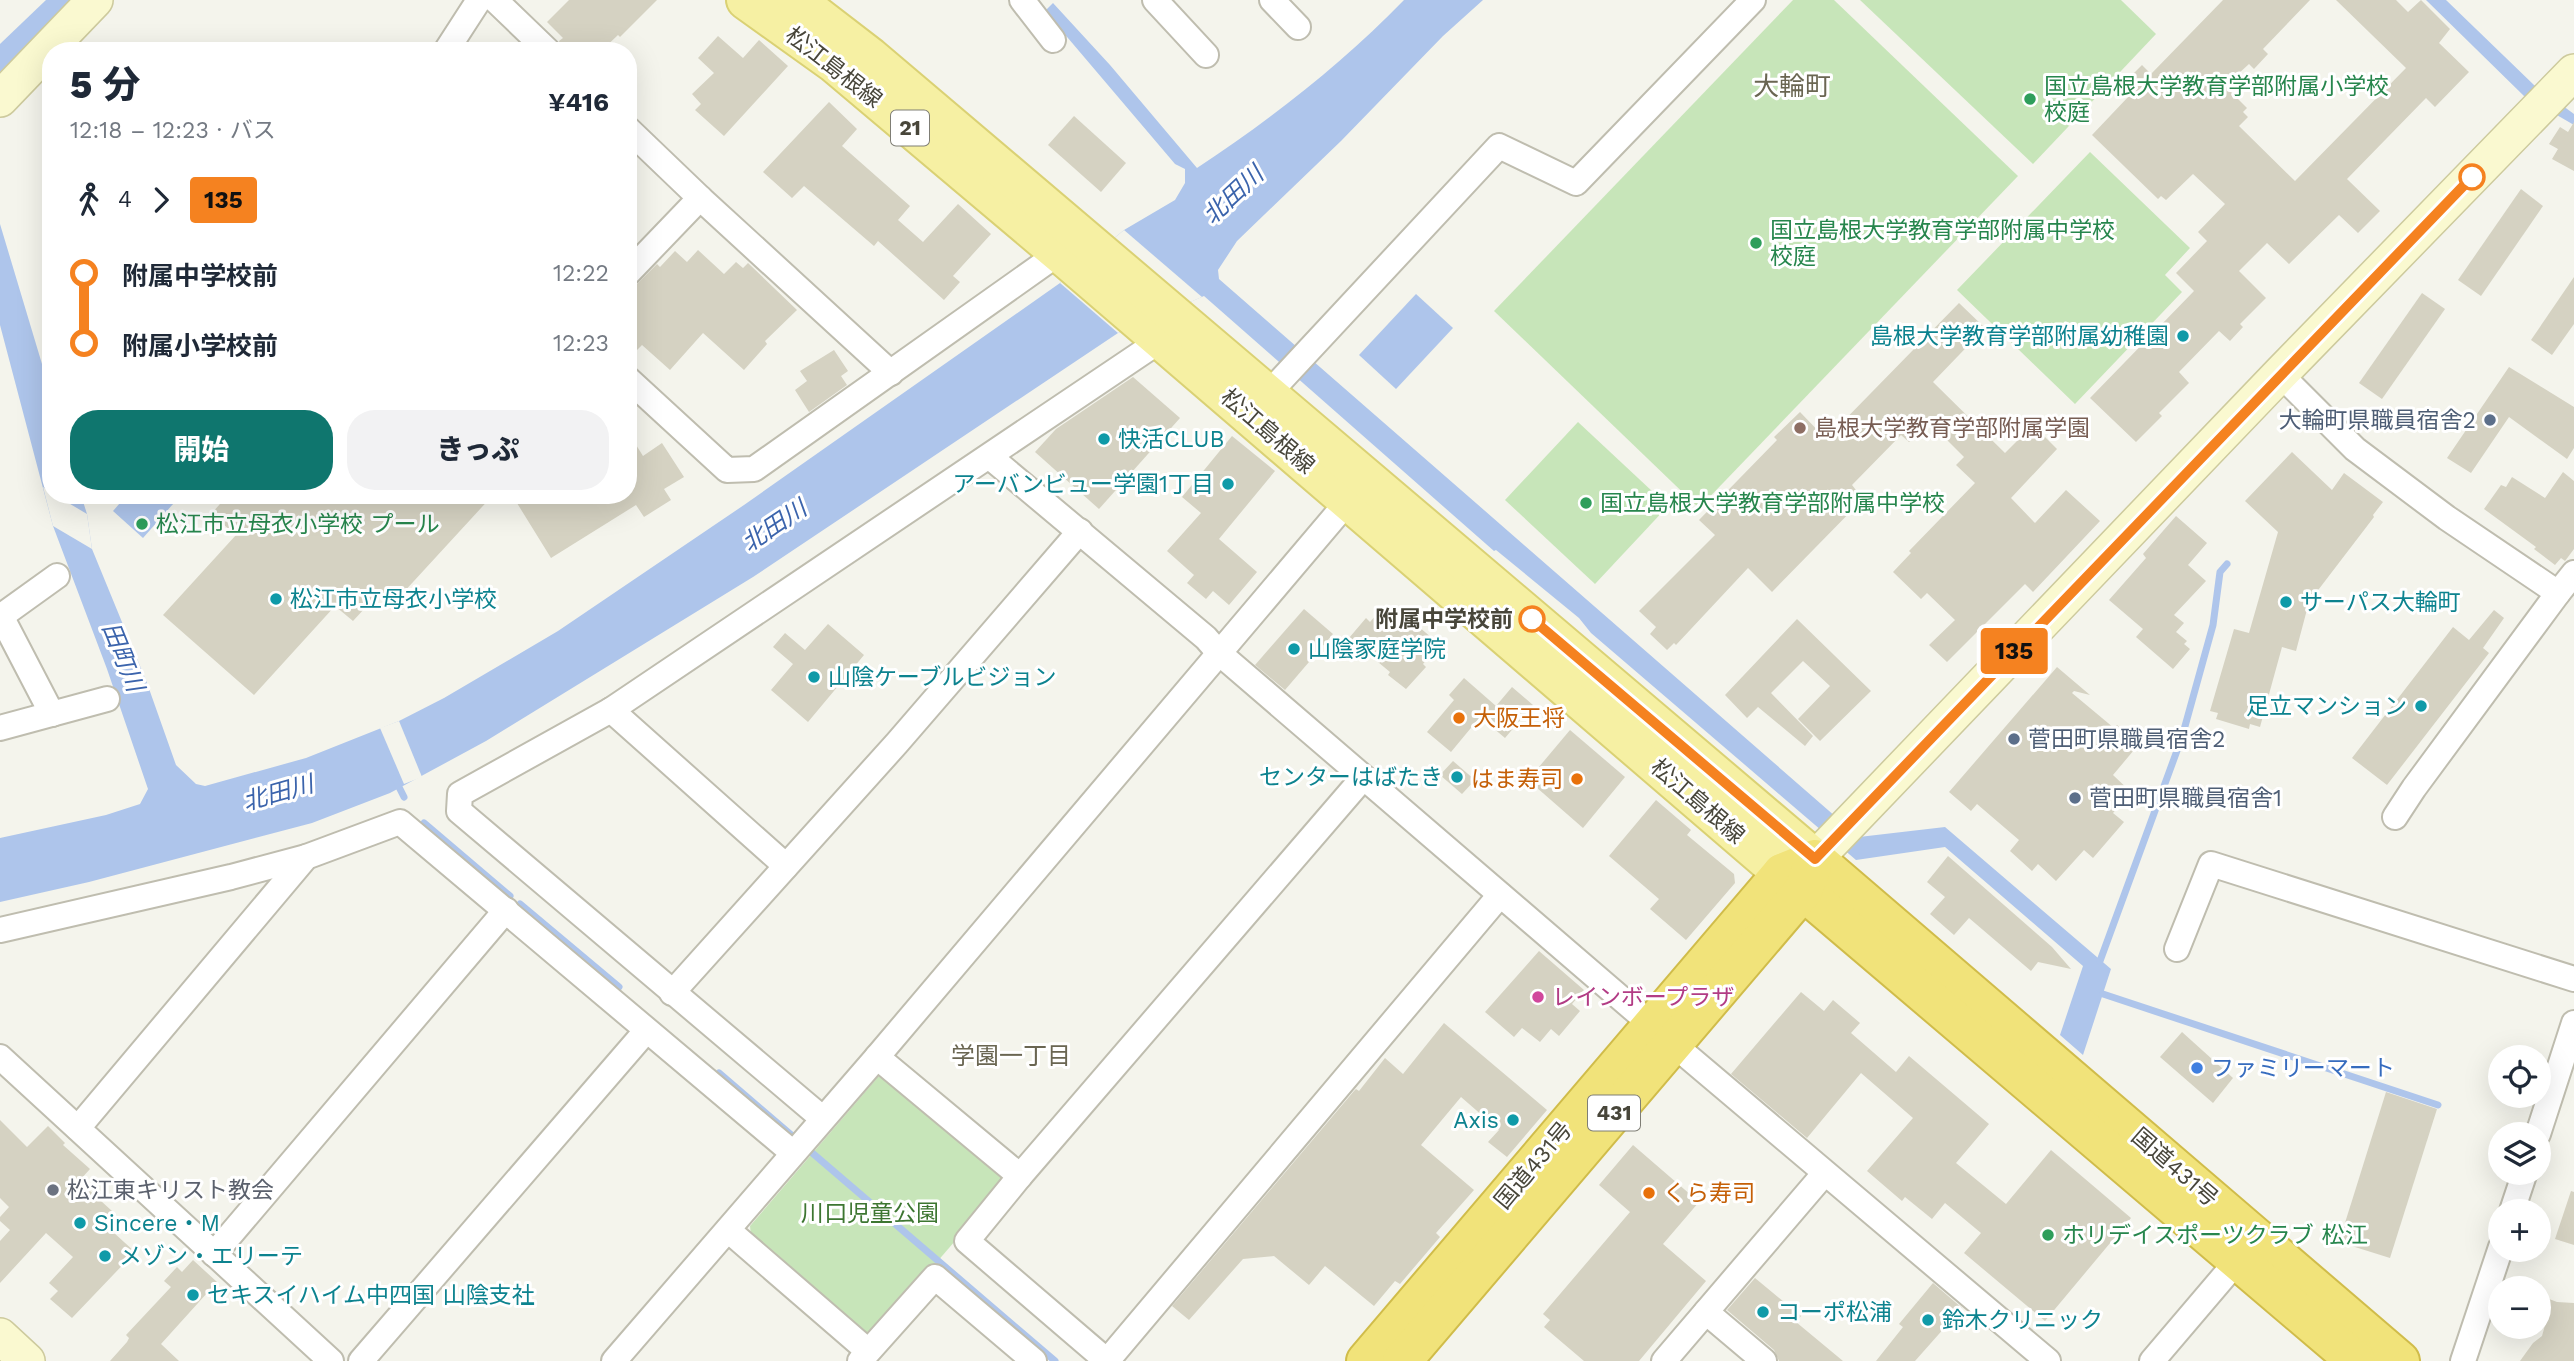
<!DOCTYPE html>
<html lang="ja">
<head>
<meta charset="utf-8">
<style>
	:root { --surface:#fff; --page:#f2f2f3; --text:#1f2937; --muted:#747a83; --accent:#0f766e }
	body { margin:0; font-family:"Work Sans","Noto Sans JP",sans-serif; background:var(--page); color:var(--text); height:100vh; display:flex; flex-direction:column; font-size:26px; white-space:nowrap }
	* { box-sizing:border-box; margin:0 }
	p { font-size:23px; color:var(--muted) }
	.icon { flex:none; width:38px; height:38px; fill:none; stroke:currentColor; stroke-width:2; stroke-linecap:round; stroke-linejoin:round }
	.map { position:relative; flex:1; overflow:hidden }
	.sheet { position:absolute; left:42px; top:42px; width:595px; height:462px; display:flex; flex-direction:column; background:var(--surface); border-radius:28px; box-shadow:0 7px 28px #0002 }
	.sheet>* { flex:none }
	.badge { padding:0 14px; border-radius:5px; font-size:24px; line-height:46px }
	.tools { position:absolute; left:2488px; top:1045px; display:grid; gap:14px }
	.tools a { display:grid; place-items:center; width:63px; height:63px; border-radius:50%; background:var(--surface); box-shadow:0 7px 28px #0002; font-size:35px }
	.map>.badge { position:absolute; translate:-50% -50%; box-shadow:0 0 0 4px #fff }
	.legs { display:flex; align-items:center; gap:10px; height:77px; padding:0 28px; font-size:23px }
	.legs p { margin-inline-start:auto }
	.summary { display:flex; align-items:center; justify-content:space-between; height:119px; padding:0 28px }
	h1 { font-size:38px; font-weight:800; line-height:52px }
	.primary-button { display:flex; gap:14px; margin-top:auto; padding:14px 28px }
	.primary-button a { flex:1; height:80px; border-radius:28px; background:var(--accent); color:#fff; font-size:28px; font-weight:800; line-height:80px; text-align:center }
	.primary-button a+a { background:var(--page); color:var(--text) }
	ul { padding:0 28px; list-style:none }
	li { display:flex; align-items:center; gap:24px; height:70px; font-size:26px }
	li i { display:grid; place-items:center; width:10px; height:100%; margin:0 9px; background:currentColor }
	li i::after { content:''; width:18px; height:18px; margin:-9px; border:5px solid; border-radius:50%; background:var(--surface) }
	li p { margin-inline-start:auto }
	li:first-child i { background:linear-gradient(#0000 50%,currentColor 0) }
	li:last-child i { background:linear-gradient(currentColor 50%,#0000 0) }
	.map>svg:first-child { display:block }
</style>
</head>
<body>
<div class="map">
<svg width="2574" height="1361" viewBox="0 0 2574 1361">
	<rect width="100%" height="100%" fill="#f4f4ec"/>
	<!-- green -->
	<g fill="#c7e5b9">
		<path d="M1793,0H1834L2018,176L1699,508L1494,311Z"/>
		<path d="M1860,0H2121L2156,34L2033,164Z"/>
		<path d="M2090,152L2190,248L2165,275L2182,292L2075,404L1957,290Z"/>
		<path d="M1578,422L1668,506L1595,584L1505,500Z"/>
		<path d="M884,1076L1002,1174L1005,1183L874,1335H865L751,1235L750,1226L878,1077Z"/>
	</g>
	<!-- water -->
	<g fill="#aec5eb">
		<path d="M46,0H73L0,72V44Z"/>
		<path d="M1404,0H1483L1443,36L1341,141L1237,241L1218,270L1219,279L1859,837L1945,827L2111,969L2083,1055L2060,1035L2083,966L1945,847L1856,860L1591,633L1579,618L1496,550L1494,551L1204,296L1118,333L753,577L486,741L390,793L312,823L89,882L0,902V838L106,815L140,804L148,789L107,669L53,526L0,325V224L51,394V495H81L87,514L92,549L147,683L176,765L196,784L205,786L306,758L399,721L444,698L558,631L744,505L1060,283L1124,230L1175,200L1185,183V169L1175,164L1045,11L1053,3L1110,65L1197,168C1271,119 1342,64 1404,0Z"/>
		<path d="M2426,0H2446L2534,85L2574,114V125L2524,96Z"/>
		<path d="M1416,294L1453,328L1396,389L1359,355Z"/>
		<path d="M127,495H181L143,538L113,511Z"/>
	</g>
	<!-- pier -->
	<g fill="#f4f4ec">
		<path d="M1124,230L1202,297L1118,333L1060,283Z"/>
		<path d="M43,487L51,492V495H55L87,514L92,549L53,526Z"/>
		<path d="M399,721L422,777L404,784L380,728Z"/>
	</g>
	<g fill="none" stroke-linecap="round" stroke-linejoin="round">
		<!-- stream -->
		<g stroke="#aec5eb" stroke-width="7">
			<path d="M395,779L404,797"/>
			<path d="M424,823L510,896"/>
			<path d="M520,904L619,987"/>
			<path d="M2100,961L2182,737L2213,625L2220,572L2227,564"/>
			<path d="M2103,994L2438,1105"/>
			<path d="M719,1073L1055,1361"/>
		</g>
	</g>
	<!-- building -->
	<g fill="#d5d2c2">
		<path d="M569,0H657L620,37L618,35L601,51H562L559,41L563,38L547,22Z"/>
		<path d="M2223,0H2310L2263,49L2268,54L2254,69L2249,64L2225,86L2247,108L2243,112L2248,117L2239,126L2295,181L2406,68L2336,0H2396L2408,12L2421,0L2450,29L2439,43L2469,72L2435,107L2426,98L2347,179L2380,211L2358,233L2339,215L2289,264L2267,243L2239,271L2266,298L2240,324L2243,327L2230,341L2219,331L2179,372L2189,383L2159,413L2162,416L2136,442L2090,398L2194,291L2176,273L2207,241L2198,232L2225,204L2193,174L2166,200L2161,196L2158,199L2092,135L2129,96L2120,87L2142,65L2151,74Z"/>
		<path d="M718,36L743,58L759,40L788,66L724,136L695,110L701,104L692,94L714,73L698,58Z"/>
		<path d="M829,102L857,129L842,146L910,206L898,220L923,242L958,204L991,234L953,276L960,282L944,300L878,241L874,246L804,186L792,198L763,172Z"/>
		<path d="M1074,116L1126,163L1101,192L1048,145Z"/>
		<path d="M2574,122V171L2552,159L2558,149L2549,144L2560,127L2568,132Z"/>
		<path d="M2521,189L2543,206L2481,296L2458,280Z"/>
		<path d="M698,250L724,274L736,262L743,268L748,263L797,310L765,341L767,344L744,370L703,333L670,370L642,345L628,359V293L657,264L660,267L675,251L687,262Z"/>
		<path d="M2574,277V324L2552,355L2531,340Z"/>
		<path d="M2422,293L2445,309L2382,399L2359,383Z"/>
		<path d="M1959,303L1985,328L1933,382L2005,453L2033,425L2057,449L2011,498L2035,523L2066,490L2100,521L2033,592L2025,584L1947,662L1929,645L1955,620L1927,593L1921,599L1893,572L1911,553L1909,551L1975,483L1956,465L1964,457L1929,422L1909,442L1901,435L1852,485L1863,499L1772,592L1748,568L1676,645L1674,643L1667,650L1650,634L1656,627L1639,611L1715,535L1699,520L1777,440L1774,437L1800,412L1826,439Z"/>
		<path d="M834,350L848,371L841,376L847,385L809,412L795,390L807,381L800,371Z"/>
		<path d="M2509,367L2574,407V448L2567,459L2509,417L2471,473L2447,458Z"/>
		<path d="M1133,377L1180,418L1099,509L1035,452L1056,429Z"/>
		<path d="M628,432L643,456L662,443L684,477L664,489L671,500L644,517L636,505L551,558L512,495H628Z"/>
		<path d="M1232,436L1275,471L1219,539L1257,572L1229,605L1213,591L1206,599L1187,583L1194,575L1167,551L1201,513L1182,497Z"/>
		<path d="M2292,452L2332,490L2344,473L2383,502L2373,515L2374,517L2309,602L2296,651L2282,647L2260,727L2250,724L2249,729L2216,719L2218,713L2210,711L2234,629L2249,633L2278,532L2245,501Z"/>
		<path d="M2563,472L2574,481V549L2565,561L2561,558L2555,565L2534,549L2536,547L2484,509L2501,485L2506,487L2512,477L2545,498Z"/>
		<path d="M228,495H493L391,606L378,594L353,621L335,606L254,695L163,615L236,535L211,514Z"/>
		<path d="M2176,516L2207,543L2188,565L2206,581L2174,615L2184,623L2176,632L2187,641L2184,644L2190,649L2173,669L2136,637L2143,629L2109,600L2146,558L2143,554Z"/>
		<path d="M1383,607L1400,621L1405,615L1439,644L1423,664L1426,667L1406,689L1388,675L1390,672L1349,638L1366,618L1370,622Z"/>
		<path d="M1304,609L1333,634L1285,690L1255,665Z"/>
		<path d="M2494,610L2504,618L2483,648L2489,653L2387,785L2352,758L2453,627L2469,640Z"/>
		<path d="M1797,619L1871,691L1820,741L1798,719L1830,686L1803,661L1771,693L1813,736L1805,746L1758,707L1747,718L1725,695Z"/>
		<path d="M828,624L864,655L808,722L771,690L793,664L773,647L785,633L805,650Z"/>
		<path d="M2057,667L2090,695L2074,691L2072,693L2114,728L2117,725L2139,744L2113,775L2131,792L2113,813L2124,822L2093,858L2084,850L2056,881L2038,864L2032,871L2010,851L2019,840L1977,804L1971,811L1949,792Z"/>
		<path d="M1464,678L1496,706L1512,687L1533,705L1505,738L1480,717L1451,752L1427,732L1454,700L1449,695Z"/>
		<path d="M1570,730L1625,777L1583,828L1528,780Z"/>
		<path d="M1453,761L1475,780L1462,794L1440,775Z"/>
		<path d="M1656,800L1691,830L1687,835L1734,874L1735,883L1686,940L1650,909L1659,899L1609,856Z"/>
		<path d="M1948,856L2052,947L2071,969L2038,962L2031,971L1969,918L1954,935L1930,914L1945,897L1927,882Z"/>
		<path d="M1539,951L1584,990L1572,1004L1580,1011L1559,1036L1551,1029L1540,1042L1522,1028L1514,1037L1485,1012Z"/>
		<path d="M1801,992L1824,1011L1833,1000L1860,1023L1851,1033L1896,1072L1909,1056L1989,1124L1956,1163L2006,1204L2051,1150L2131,1218L2045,1321L1964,1253L1981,1233L1945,1203L1932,1219L1905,1197L1902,1201L1867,1171L1913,1118L1861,1073L1807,1138L1731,1074Z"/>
		<path d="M1444,1023L1547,1110L1507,1157L1488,1142L1499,1130L1461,1097L1421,1145L1474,1190L1436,1233L1440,1237L1400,1284L1395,1281L1374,1306L1325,1266L1309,1285L1274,1256L1243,1259L1189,1320L1172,1306L1354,1091L1356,1089L1359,1091L1385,1058L1403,1074Z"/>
		<path d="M2182,1032L2233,1078L2213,1103L2160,1057Z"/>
		<path d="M2386,1092L2437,1109L2390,1258L2339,1242Z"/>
		<path d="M0,1120L27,1147L48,1126L65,1143L63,1145L90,1169L79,1181L112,1211L102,1222L135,1252L72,1318L50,1299L58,1291L49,1283L73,1257L46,1233L0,1283V1241L10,1230L0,1221V1217L9,1207L0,1198Z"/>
		<path d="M1633,1145L1699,1202L1663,1244L1706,1281L1639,1361H1584L1544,1327L1550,1320L1543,1314L1630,1212L1599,1185Z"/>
		<path d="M2571,1191L2574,1192V1245L2555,1239Z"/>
		<path d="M193,1260L217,1282L161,1344L179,1361H110L127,1342L129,1338L126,1335L171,1287L164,1281L177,1267L182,1272Z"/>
		<path d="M1755,1278L1801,1316L1796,1322L1843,1361H1779L1774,1350L1727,1310Z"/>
		<path d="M1933,1283L1962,1308L1915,1361H1876L1903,1327L1899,1324Z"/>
		<path d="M2539,1295L2557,1302L2574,1303V1361H2520L2533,1343L2542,1336L2547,1318L2539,1309Z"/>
	</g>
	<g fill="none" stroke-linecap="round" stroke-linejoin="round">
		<!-- street casing -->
		<g stroke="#bfbdaf" stroke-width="28">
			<g id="street">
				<path d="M495,0L548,51"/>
				<path d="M1022,0L1053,40"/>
				<path d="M1155,0L1206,55"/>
				<path d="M1272,0L1298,27"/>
				<path d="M446,51L479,0"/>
				<path d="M628,129L700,198L891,373"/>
				<path d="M628,273L700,198"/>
				<path d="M2280,374L2355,449L2447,518L2558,593L2414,788L2395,817"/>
				<path d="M628,379L727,470L754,469L1059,253"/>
				<path d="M1268,394L1499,146L1576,183L1753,0"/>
				<path d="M990,457L1206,638L1219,653L1652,1025L1664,1028"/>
				<path d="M2558,593L2574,573"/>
				<path d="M1,616L52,714"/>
				<path d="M0,617L57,576"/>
				<path d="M611,710L786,866"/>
				<path d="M0,728L107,699"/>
				<path d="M0,930L231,877L306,857"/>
				<path d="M2177,949L2211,864L2574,979"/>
				<path d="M672,993L897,743L1080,531"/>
				<path d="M1673,1044L2048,1361"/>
				<path d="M0,1057L331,1361"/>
				<path d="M877,1057L1020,1176"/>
				<path d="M822,1118L459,811L460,794L611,710L1161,340"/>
				<path d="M78,1128L306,857L400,822L793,1153"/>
				<path d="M2538,1134L2574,1023"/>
				<path d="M2512,1211L2525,1172"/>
				<path d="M728,1230L868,1351"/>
				<path d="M214,1254L506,910"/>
				<path d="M1706,1312L1764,1361"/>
				<path d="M361,1361L646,1031"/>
				<path d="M614,1361L877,1057L1349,500"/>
				<path d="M860,1361L935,1277L1034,1361"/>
				<path d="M1107,1361L967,1241L1020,1176L1362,779"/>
				<path d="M1107,1361L1500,895"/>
				<path d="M1664,1361L1824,1174"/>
				<path d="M2152,1361L2238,1260"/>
				<path d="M2463,1361L2501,1247"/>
			</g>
		</g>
		<!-- secondary casing -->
		<g stroke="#cdca9d" stroke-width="38">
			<g id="secondary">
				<path d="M0,99L95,0"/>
				<path d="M1815,859L2280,374L2574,72"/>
				<path d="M0,1336L27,1361"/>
			</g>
		</g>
		<!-- primary casing -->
		<g stroke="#dad174" stroke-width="42">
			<g id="primary">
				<path d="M746,0L834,63L1069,261L1782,873"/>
				<path d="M796,0L870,57L1815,859"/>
			</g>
		</g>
		<!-- highway casing -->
		<g stroke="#d0bc4a" stroke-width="42">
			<g id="highway">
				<path d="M1815,859L2400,1361"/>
				<path d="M1782,873L2356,1361"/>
				<path d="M1366,1361L1782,873L1804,864"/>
				<path d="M1402,1361L1803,891L1812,867"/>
			</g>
		</g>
		<!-- street -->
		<use href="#street" stroke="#fff" stroke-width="24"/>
		<!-- secondary -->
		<use href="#secondary" stroke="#faf9d0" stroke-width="35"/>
		<!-- primary -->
		<use href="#primary" stroke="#f6f0a3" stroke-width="38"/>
		<!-- highway -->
		<use href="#highway" stroke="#f1e37a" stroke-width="38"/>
	</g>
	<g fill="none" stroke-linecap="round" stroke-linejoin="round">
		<!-- line-1 casing -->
		<g stroke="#fff" stroke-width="16">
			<path id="line-1" d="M1532,619L1815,859L2472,177"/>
		</g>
		<!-- line-1 -->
		<use href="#line-1" stroke="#f58220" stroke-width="10"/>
	</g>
	<!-- markers -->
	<g fill="#2e9e5b" stroke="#fff" stroke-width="2.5">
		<circle cx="2030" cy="99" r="7"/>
		<circle cx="1756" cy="243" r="7"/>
		<circle cx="1586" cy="503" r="7"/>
		<circle cx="142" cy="524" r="7"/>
		<circle cx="2048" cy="1235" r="7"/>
	</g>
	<g fill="#fff" stroke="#f58220" stroke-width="3.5">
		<circle cx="2472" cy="177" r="12"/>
		<circle cx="1532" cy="619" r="12"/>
	</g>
	<g fill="#0f9aa8" stroke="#fff" stroke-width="2.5">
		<circle cx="2183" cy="336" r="7"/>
		<circle cx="1104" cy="439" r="7"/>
		<circle cx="1228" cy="484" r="7"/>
		<circle cx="276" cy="599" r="7"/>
		<circle cx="2286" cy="602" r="7"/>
		<circle cx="1294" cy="649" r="7"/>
		<circle cx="814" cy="677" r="7"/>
		<circle cx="2421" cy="706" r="7"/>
		<circle cx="1457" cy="777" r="7"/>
		<circle cx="1513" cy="1120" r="7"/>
		<circle cx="80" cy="1223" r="7"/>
		<circle cx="105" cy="1256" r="7"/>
		<circle cx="193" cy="1295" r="7"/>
		<circle cx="1763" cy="1312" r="7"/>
		<circle cx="1928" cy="1320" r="7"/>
	</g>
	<g fill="#5c6f8a" stroke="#fff" stroke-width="2.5">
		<circle cx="2490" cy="420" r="7"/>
		<circle cx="2014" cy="739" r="7"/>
		<circle cx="2075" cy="798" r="7"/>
	</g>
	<circle fill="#8d6e63" stroke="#fff" stroke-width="2.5" cx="1800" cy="428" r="7"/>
	<g fill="#e8710a" stroke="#fff" stroke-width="2.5">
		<circle cx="1459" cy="718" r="7"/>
		<circle cx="1577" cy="779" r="7"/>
		<circle cx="1649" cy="1193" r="7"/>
	</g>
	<circle fill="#d1479c" stroke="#fff" stroke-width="2.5" cx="1538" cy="997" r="7"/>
	<circle fill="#3f7fe0" stroke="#fff" stroke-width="2.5" cx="2197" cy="1068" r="7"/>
	<circle fill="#6b7280" stroke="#fff" stroke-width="2.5" cx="53" cy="1190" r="7"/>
	<g text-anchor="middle" stroke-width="6" stroke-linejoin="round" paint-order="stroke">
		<!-- shield labels -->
		<g fill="#fff" stroke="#7f7e75" stroke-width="2">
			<rect x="891" y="110.5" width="38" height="35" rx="5"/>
			<rect x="1588" y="1095.5" width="52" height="35" rx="5"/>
		</g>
		<g font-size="21" font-weight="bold" fill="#48463a">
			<text x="910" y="135">21</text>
			<text x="1614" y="1120">431</text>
		</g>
		<!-- street labels -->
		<g font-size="23" fill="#48463a" stroke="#fff">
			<text transform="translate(834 67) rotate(38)" y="8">松江島根線</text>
			<text transform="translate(1268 431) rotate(41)" y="8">松江島根線</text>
			<text transform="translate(1698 801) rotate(41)" y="8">松江島根線</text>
			<text transform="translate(1533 1165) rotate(-50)" y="8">国道431号</text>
			<text transform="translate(2175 1167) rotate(41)" y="8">国道431号</text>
		</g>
		<!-- leisure labels -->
		<g font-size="23" fill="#27864d" stroke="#fff" text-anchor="start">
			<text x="2044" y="94">国立島根大学教育学部附属小学校<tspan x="2044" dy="26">校庭</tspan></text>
			<text x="1770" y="238">国立島根大学教育学部附属中学校<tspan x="1770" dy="26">校庭</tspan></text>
			<text x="1600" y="511">国立島根大学教育学部附属中学校</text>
			<text x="156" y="532">松江市立母衣小学校 プール</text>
			<text x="2062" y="1243">ホリデイスポーツクラブ 松江</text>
		</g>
		<!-- culture labels -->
		<g font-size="23" fill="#0d838f" stroke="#fff" text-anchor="start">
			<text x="2169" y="344" text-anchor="end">島根大学教育学部附属幼稚園</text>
			<text x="1118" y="447">快活CLUB</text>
			<text x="1214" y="492" text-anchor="end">アーバンビュー学園1丁目</text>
			<text x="290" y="607">松江市立母衣小学校</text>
			<text x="2300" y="610">サーパス大輪町</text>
			<text x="1308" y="657">山陰家庭学院</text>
			<text x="828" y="685">山陰ケーブルビジョン</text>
			<text x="2407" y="714" text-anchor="end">足立マンション</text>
			<text x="1443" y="785" text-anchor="end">センターはばたき</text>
			<text x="1499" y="1128" text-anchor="end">Axis</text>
			<text x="94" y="1231">Sincere・M</text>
			<text x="119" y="1264">メゾン・エリーテ</text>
			<text x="207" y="1303">セキスイハイム中四国 山陰支社</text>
			<text x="1777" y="1320">コーポ松浦</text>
			<text x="1942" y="1328">鈴木クリニック</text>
		</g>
		<!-- service labels -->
		<g font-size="23" fill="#4e5e75" stroke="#fff" text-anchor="start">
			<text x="2476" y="428" text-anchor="end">大輪町県職員宿舎2</text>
			<text x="2028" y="747">菅田町県職員宿舎2</text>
			<text x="2089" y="806">菅田町県職員宿舎1</text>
		</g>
		<!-- education labels -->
		<g font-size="23" fill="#785e54" stroke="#fff" text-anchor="start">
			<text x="1814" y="436">島根大学教育学部附属学園</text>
		</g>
		<!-- stop labels -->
		<g font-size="23" font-weight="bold" fill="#48463a" stroke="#fff" text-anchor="end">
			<text x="1513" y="627">附属中学校前</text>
		</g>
		<!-- food labels -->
		<g font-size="23" fill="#c56008" stroke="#fff" text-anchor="start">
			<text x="1473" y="726">大阪王将</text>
			<text x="1563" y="787" text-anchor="end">はま寿司</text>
			<text x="1663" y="1201">くら寿司</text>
		</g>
		<!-- hotel labels -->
		<g font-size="23" fill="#b23c85" stroke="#fff" text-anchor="start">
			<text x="1552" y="1005">レインボープラザ</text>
		</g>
		<!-- shop labels -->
		<g font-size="23" fill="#366cbe" stroke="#fff" text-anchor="start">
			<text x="2211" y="1076">ファミリーマート</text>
		</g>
		<!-- worship labels -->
		<g font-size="23" fill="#5b616d" stroke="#fff" text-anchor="start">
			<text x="67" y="1198">松江東キリスト教会</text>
		</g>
		<!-- park labels -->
		<g font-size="23" fill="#3d7631" stroke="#fff">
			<text x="870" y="1221">川口児童公園</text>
		</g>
		<!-- water labels -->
		<g font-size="24" font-style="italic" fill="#3b64ac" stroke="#fff">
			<text transform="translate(1233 195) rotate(-43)" y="8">北田川</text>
			<text transform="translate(774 526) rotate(-34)" y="8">北田川</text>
			<text transform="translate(123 657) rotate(68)" y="8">田町川</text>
			<text transform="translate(278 793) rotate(-16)" y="8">北田川</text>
		</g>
		<!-- neighbourhood labels -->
		<g font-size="24" fill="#6a6652" stroke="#fff">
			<text x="1011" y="1064">学園一丁目</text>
		</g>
		<!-- quarter labels -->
		<g font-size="26" fill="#6a6652" stroke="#fff">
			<text x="1792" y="95">大輪町</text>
		</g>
	</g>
</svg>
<div class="tools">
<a><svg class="icon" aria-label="locate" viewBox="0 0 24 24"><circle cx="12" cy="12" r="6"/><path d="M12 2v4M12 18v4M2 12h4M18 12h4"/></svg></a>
<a><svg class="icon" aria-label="layers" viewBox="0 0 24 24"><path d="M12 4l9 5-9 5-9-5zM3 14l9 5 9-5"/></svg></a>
<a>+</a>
<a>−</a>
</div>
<b class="badge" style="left:2014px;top:651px;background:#f58220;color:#111">135</b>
<section class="sheet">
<div class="summary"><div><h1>5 分</h1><p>12:18 – 12:23 · バス</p></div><b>¥416</b></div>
<div class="legs"><svg class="icon" aria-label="walk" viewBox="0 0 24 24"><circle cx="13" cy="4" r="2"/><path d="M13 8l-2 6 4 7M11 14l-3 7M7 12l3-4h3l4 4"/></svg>4<svg class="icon" aria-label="forward" viewBox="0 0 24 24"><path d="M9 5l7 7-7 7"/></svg><b class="badge" style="background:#f58220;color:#111">135</b></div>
<ul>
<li><i style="color:#f58220"></i><b>附属中学校前</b><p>12:22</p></li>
<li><i style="color:#f58220"></i><b>附属小学校前</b><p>12:23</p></li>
</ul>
<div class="primary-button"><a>開始</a><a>きっぷ</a></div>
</section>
</div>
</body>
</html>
